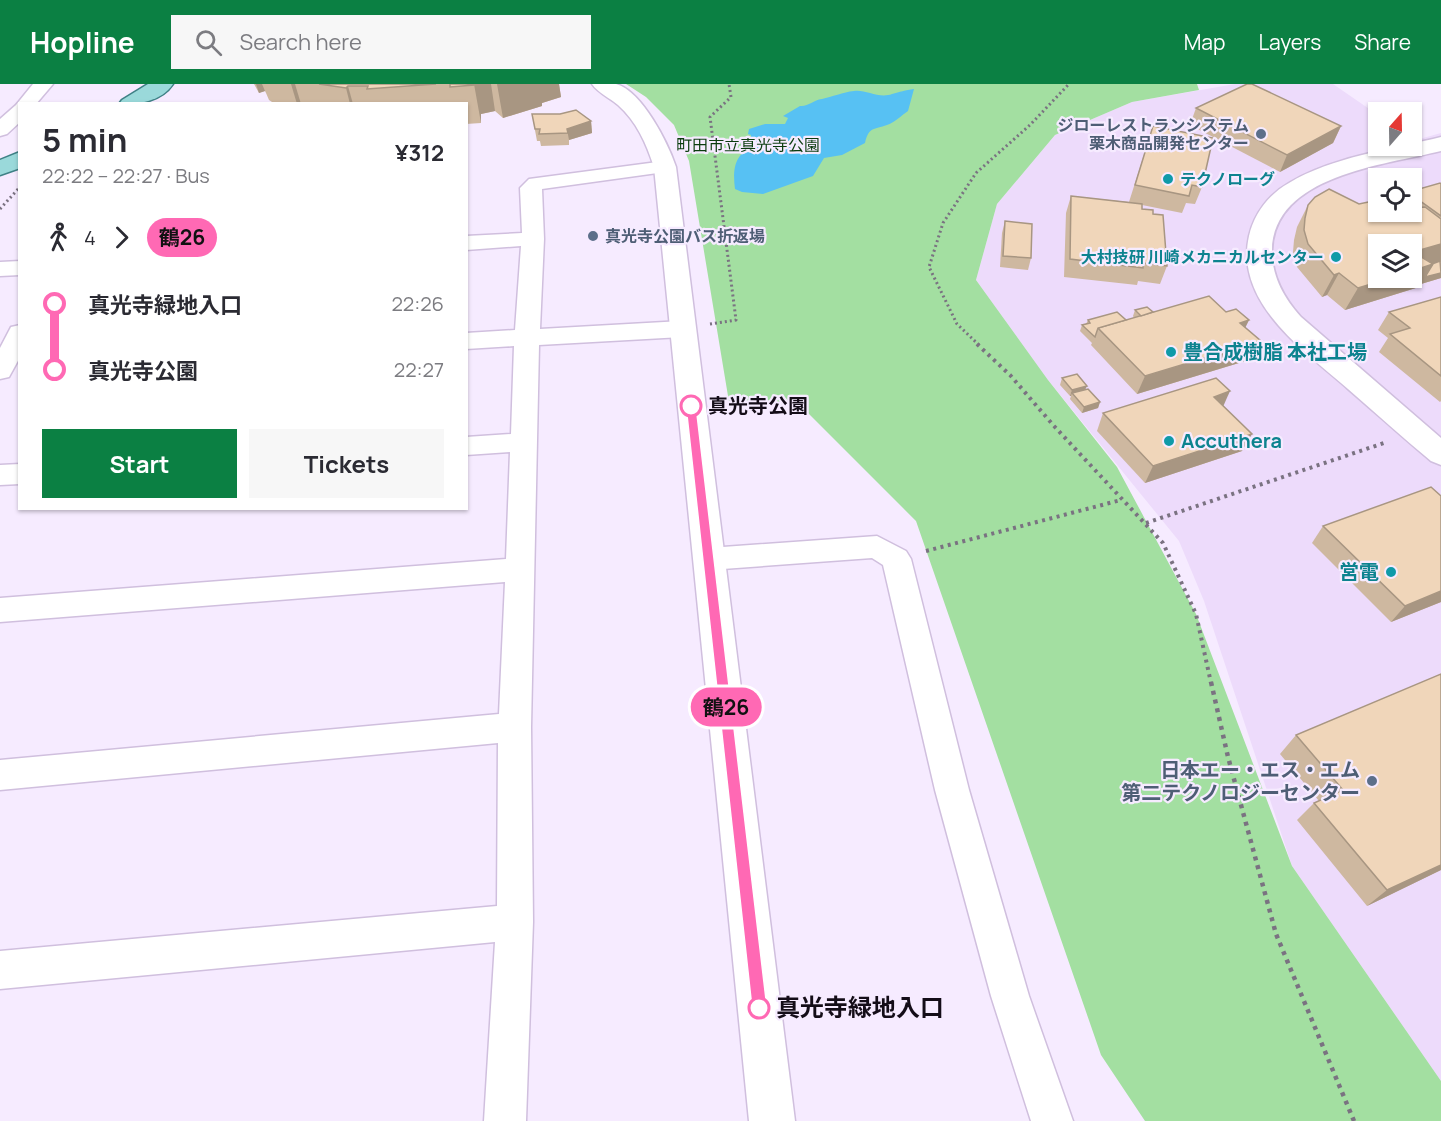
<!DOCTYPE html>
<html lang="en">
<head>
<meta charset="utf-8">
<style>
	:root { --surface:#fff; --page:#f7f7f7; --text:#2b2b33; --muted:#7c7c81; --accent:#0b8043 }
	body { margin:0; font-family:Manrope,"Noto Sans JP",sans-serif; background:var(--page); color:var(--text); height:100vh; display:flex; flex-direction:column; font-size:22px; white-space:nowrap }
	* { box-sizing:border-box; margin:0 }
	p { font-size:20px; color:var(--muted) }
	.icon { flex:none; width:33px; height:33px; fill:none; stroke:currentColor; stroke-width:2; stroke-linecap:round; stroke-linejoin:round }
	.map { position:relative; flex:1; overflow:hidden }
	.details { position:absolute; left:18px; top:18px; width:450px; height:408px; display:flex; flex-direction:column; background:var(--surface); border-radius:0px; box-shadow:0 2px 4px #0004 }
	.details>* { flex:none }
	.badge { padding:0 12px; border-radius:20px; font-size:21px; line-height:39px }
	.needle { width:39px; rotate:20deg }
	.tools { position:absolute; left:1368px; top:18px; display:grid; gap:12px }
	.tools a { display:grid; place-items:center; width:54px; height:54px; border-radius:0px; background:var(--surface); box-shadow:0 2px 4px #0004; font-size:30px }
	.map>.badge { position:absolute; translate:-50% -50%; box-shadow:0 0 0 3px #fff }
	.legs { display:flex; align-items:center; gap:9px; height:66px; padding:0 24px; font-size:20px }
	.legs p { margin-inline-start:auto }
	.head { display:flex; align-items:center; justify-content:space-between; height:102px; padding:0 24px }
	h1 { font-size:33px; font-weight:700; line-height:45px }
	.cta { display:flex; gap:12px; margin-top:auto; padding:12px 24px }
	.cta a { flex:1; height:69px; border-radius:0px; background:var(--accent); color:#fff; font-size:24px; font-weight:700; line-height:69px; text-align:center }
	.cta a+a { background:var(--page); color:var(--text) }
	ul { padding:0 24px; list-style:none }
	li { display:flex; align-items:center; gap:21px; height:66px; font-size:22px }
	li i { display:grid; place-items:center; width:9px; height:100%; margin:0 8px; background:currentColor }
	li i::after { content:''; width:15px; height:15px; margin:-8px; border:4px solid; border-radius:50%; background:var(--surface) }
	li p { margin-inline-start:auto }
	li:first-child i { background:linear-gradient(#0000 50%,currentColor 0) }
	li:last-child i { background:linear-gradient(currentColor 50%,#0000 0) }
	header { display:flex; align-items:center; gap:36px; box-sizing:border-box; height:84px; padding:0 30px; background:var(--accent); color:#fff }
	header strong { font-size:28px }
	nav { display:flex; gap:33px; margin-inline-start:auto; font-size:21px }
	.search { width:420px; height:54px; background:var(--page); display:flex; align-items:center; gap:15px; box-sizing:border-box; padding:0 21px; border-radius:0px; color:var(--muted); font-size:22px }
	.map>svg:first-child { display:block }
</style>
</head>
<body>
<header>
<strong>Hopline</strong>
<div class="search"><svg class="icon" aria-label="search" viewBox="0 0 24 24"><circle cx="10" cy="10" r="6"/><path d="M15 15l6 6"/></svg>Search here</div>
<nav><a>Map</a><a>Layers</a><a>Share</a></nav>
</header>
<div class="map">
<svg width="1441" height="1037" viewBox="0 0 1441 1037">
	<rect width="100%" height="100%" fill="#f6ebff"/>
	<!-- built -->
	<path fill="#eddbfb" fill-rule="evenodd" d="M1235,0H1333L1378,31V62H1412V54L1416,56L1441,49V997L1292,782L1204,517L1179,457L1048,296L976,196L997,120L1055,51L1132,18ZM1378,94H1412V128H1378ZM1378,160H1412V194H1378Z"/>
	<!-- green -->
	<path fill="#a3dfa1" d="M626,0H1197L1199,6L1132,18L1055,51L997,120L976,196L1048,296L1117,383L1196,530L1292,782L1441,997V1037H1145L1101,971L916,437L799,320L730,324L689,77L674,41L646,13Z"/>
	<!-- water -->
	<path fill="#57c1f3" d="M914,5L908,27C902,31 894,39 887,41C874,46 869,42 865,59L842,71L824,74L813,92L763,110L742,108L735,105C733,90 733,71 750,65L751,51L748,50L749,45L765,40H785L788,34L783,32L800,22C808,23 813,16 822,15C832,13 843,8 854,7C865,5 879,15 892,10C900,8 905,6 914,5Z"/>
	<g fill="none" stroke-linecap="round" stroke-linejoin="round">
		<!-- minor casing -->
		<g stroke="#d0bfde" stroke-width="3">
			<g id="minor">
				<path d="M33,0H53L36,20H20V38L7,50L0,52V35L16,21Z"/>
				<path d="M665,77L672,79L675,83L672,87L542,105L544,155L540,245L682,237L691,240L694,245L691,250L682,253L539,261L531,643L533,838L526,1037H484L495,858L0,905V867L497,822L498,659L0,706V676L499,630L505,498L0,538V514L506,475L510,368L466,371V353L511,350L514,262L466,265V249L515,246L521,162L466,166V152L522,149L520,104L529,95Z"/>
				<path d="M20,177V191L0,192V178Z"/>
				<path d="M20,241V273L9,293L0,295V264L11,243Z"/>
				<path d="M20,380V400L0,401V381Z"/>
				<path d="M877,452L906,467L911,475L969,706L1029,912L1073,1037H1031L991,912L935,706L883,481L872,474L709,486L699,483L694,475L699,467L709,464Z"/>
			</g>
		</g>
		<!-- tertiary casing -->
		<g stroke="#d0bfde" stroke-width="3">
			<g id="tertiary">
				<path d="M592,0C599,0 609,0 616,0C642,7 668,59 676,83L795,1037H749L654,83C646,59 637,38 618,21C610,14 598,9 592,0Z"/>
				<path d="M1441,53V67C1385,81 1273,91 1272,167C1272,193 1284,214 1301,233L1441,354V381L1431,377C1403,354 1376,329 1348,305C1305,267 1234,219 1249,152C1254,130 1269,110 1289,99C1331,73 1394,65 1441,53Z"/>
			</g>
		</g>
		<!-- primary casing -->
		<g stroke="#3f8186" stroke-width="3">
			<g id="primary">
				<path d="M148,0H173C161,18 139,20 119,20L122,16Z"/>
				<path d="M20,68V84L0,91V76Z"/>
			</g>
		</g>
		<!-- path-far2 -->
		<g stroke="#7a7281" stroke-width="3" stroke-dasharray="2 3" stroke-linecap="butt">
			<path d="M0,125L19,104"/>
			<path d="M710,240L736,236L710,33L731,13L729,0"/>
			<path d="M979,261L957,240L929,183L943,139L976,89L1030,41L1069,0"/>
		</g>
		<!-- path-far1 -->
		<g stroke="#7a7281" stroke-width="4" stroke-dasharray="3 4.5" stroke-linecap="butt">
			<path d="M977,260L1010,291L1054,342L1163,459L1196,530L1211,599"/>
			<path d="M1146,439L1384,359"/>
			<path d="M926,467L1121,416"/>
		</g>
		<!-- path -->
		<path stroke="#7a7281" stroke-width="4.5" stroke-dasharray="4 5" stroke-linecap="butt" d="M1211,598L1228,673L1276,850L1354,1037"/>
		<!-- minor -->
		<use href="#minor" fill="#fff" fill-rule="evenodd"/>
		<!-- tertiary -->
		<use href="#tertiary" fill="#fff" fill-rule="evenodd"/>
		<!-- primary -->
		<use href="#primary" fill="#9ad9da" fill-rule="evenodd"/>
	</g>
	<!-- wall -->
	<g fill="#ceb8a0">
		<path d="M254,0H559L561,13L542,19V22L503,34L495,27L481,30V39L466,40V20H275L269,16L266,9L265,7L259,9Z"/>
		<path d="M1196,24L1341,42L1333,59L1280,88L1190,41Z"/>
		<path d="M532,30L591,37L592,49L569,56V61L541,62L540,57H537Z"/>
		<path d="M1153,42L1202,103L1195,120L1186,119L1182,129L1142,121V125L1153,130L1167,182L1160,200L1138,197L1137,201L1064,193L1066,129L1071,112L1129,118Z"/>
		<path d="M1441,100V194L1421,200L1419,203L1345,226L1327,211L1322,213L1297,183L1293,168L1294,156L1297,143L1308,121L1359,120L1412,128V107Z"/>
		<path d="M1005,137L1031,174L1028,186L1000,183L1002,149Z"/>
		<path d="M1441,213V317L1440,318L1379,268L1388,254L1378,246L1389,228Z"/>
		<path d="M1135,226L1153,228H1226L1249,236L1245,244L1261,257L1252,275L1137,310L1091,261L1092,259L1080,247L1082,241L1086,240L1088,236H1126L1134,234L1133,232Z"/>
		<path d="M1062,294L1085,306L1100,318L1098,324L1082,329L1070,315L1071,312H1070L1060,301Z"/>
		<path d="M1223,322L1242,367L1145,399L1097,347L1103,329Z"/>
		<path d="M1323,442L1441,518L1391,538L1312,459Z"/>
		<path d="M1441,590V786L1367,822L1297,736L1314,719L1319,717L1280,670L1296,651Z"/>
	</g>
	<!-- shaded-wall -->
	<g fill="#a89682">
		<path d="M256,0H262L265,7L259,9Z"/>
		<path d="M291,0H295L301,20H297Z"/>
		<path d="M474,0H491L495,27L481,30V39Z"/>
		<path d="M497,0H559L561,13L542,19V22L503,34Z"/>
		<path d="M348,2L353,20H350L346,4Z"/>
		<path d="M591,37L592,49L569,56L567,45Z"/>
		<path d="M1341,42L1333,59L1280,88L1287,71Z"/>
		<path d="M1441,160V178L1412,186L1413,168Z"/>
		<path d="M1433,180L1441,189V194L1421,200L1419,203L1345,226L1358,204L1391,194H1412V187Z"/>
		<path d="M1339,189L1327,211L1322,213L1334,191Z"/>
		<path d="M1249,236L1240,254V239Z"/>
		<path d="M1261,257L1252,275L1137,310L1145,292Z"/>
		<path d="M1087,302L1084,308L1072,309L1071,312H1070L1072,306Z"/>
		<path d="M1230,307L1222,325L1214,313Z"/>
		<path d="M1100,318L1098,324L1082,329L1084,323Z"/>
		<path d="M1252,350L1242,367L1145,399L1153,382Z"/>
		<path d="M1441,507V518L1391,538L1405,522Z"/>
		<path d="M1441,781V786L1367,822L1387,806Z"/>
	</g>
	<!-- building -->
	<g fill="#f0d6ba" stroke="#a89682" stroke-width="1.5">
		<path d="M319,0H436L367,5L368,2H348L346,4Z"/>
		<path d="M450,0H474V1L450,3Z"/>
		<path d="M1247,0H1252L1341,42L1287,71L1196,24Z"/>
		<path d="M576,26L591,37L567,45L568,49L539,50L540,45H535L532,30H560Z"/>
		<path d="M1153,42L1213,54L1202,103L1192,101L1189,112L1135,101Z"/>
		<path d="M1440,99L1441,100V132L1412,111V107Z"/>
		<path d="M1329,105L1359,120L1378,116V128H1412V124L1425,123L1441,135V160L1413,168L1433,180L1412,187V160H1378V194H1391L1358,204L1339,189L1334,191L1308,160L1304,146L1305,134L1308,121L1315,113Z"/>
		<path d="M1071,112L1142,120V125L1153,126V130L1163,131L1167,182L1143,179V184L1070,175Z"/>
		<path d="M1005,137L1032,140L1031,174L1003,172Z"/>
		<path d="M1440,177L1441,189L1425,193L1433,180H1432Z"/>
		<path d="M1209,212L1226,228L1236,225L1249,236L1240,239L1261,257L1145,292L1098,244Z"/>
		<path d="M1441,213V292L1390,250L1410,244L1389,228Z"/>
		<path d="M1147,223L1153,228L1141,232L1135,226Z"/>
		<path d="M1117,228L1126,236L1098,244L1095,253L1082,241L1090,239L1088,236Z"/>
		<path d="M1077,290L1087,302L1072,306L1062,294Z"/>
		<path d="M1216,294L1230,307L1214,313L1252,350L1153,382L1103,329Z"/>
		<path d="M1088,305L1100,318L1084,323L1072,309Z"/>
		<path d="M1431,403L1441,412V507L1405,522L1323,442Z"/>
		<path d="M1441,590V781L1387,806L1314,719L1343,706L1296,651Z"/>
	</g>
	<!-- line-1 -->
	<path fill="#ff69b4" stroke="#fff" stroke-width="1.5" d="M691,318L696,322L767,924L765,929L759,931L754,929L752,924L686,322Z"/>
	<!-- markers -->
	<g fill="#5c6f8a" stroke="#f6ebff" stroke-width="2">
		<circle cx="1261" cy="50" r="6"/>
		<circle cx="593" cy="152" r="6"/>
		<circle cx="1372" cy="697" r="6"/>
	</g>
	<g fill="#0f9aa8" stroke="#f6ebff" stroke-width="2">
		<circle cx="1168" cy="95" r="6"/>
		<circle cx="1336" cy="173" r="6"/>
		<circle cx="1171" cy="268" r="6"/>
		<circle cx="1169" cy="357" r="6"/>
		<circle cx="1391" cy="488" r="6"/>
	</g>
	<g fill="#fff" stroke="#ff69b4" stroke-width="3">
		<circle cx="691" cy="322" r="10"/>
		<circle cx="759" cy="924" r="10"/>
	</g>
	<g text-anchor="middle" stroke-width="4.5" stroke-linejoin="round" paint-order="stroke">
		<!-- far-service labels -->
		<g font-size="16" font-weight="bold" fill="#4e5e75" stroke="#f6ebff" text-anchor="end">
			<text x="1249" y="47">ジローレストランシステム<tspan x="1249" dy="18">栗木商品開発センター</tspan></text>
			<text x="605" y="158" text-anchor="start">真光寺公園バス折返場</text>
		</g>
		<!-- far-park labels -->
		<g font-size="16" fill="#0b3c0e" stroke="#f6ebff">
			<text x="748" y="67">町田市立真光寺公園</text>
		</g>
		<!-- far-culture labels -->
		<g font-size="16" font-weight="bold" fill="#0d838f" stroke="#f6ebff" text-anchor="start">
			<text x="1180" y="101">テクノローグ</text>
			<text x="1324" y="179" text-anchor="end">大村技研 川崎メカニカルセンター</text>
		</g>
		<!-- culture labels -->
		<g font-size="20" font-weight="bold" fill="#0d838f" stroke="#f6ebff" text-anchor="start">
			<text x="1183" y="275">豊合成樹脂 本社工場</text>
			<text x="1181" y="364">Accuthera</text>
			<text x="1379" y="495" text-anchor="end">営電</text>
		</g>
		<!-- stop labels -->
		<g font-size="20" font-weight="bold" fill="#140d18" stroke="#f6ebff" text-anchor="start">
			<text x="708" y="329">真光寺公園</text>
		</g>
		<!-- service labels -->
		<g font-size="20" font-weight="bold" fill="#4e5e75" stroke="#f6ebff" text-anchor="end">
			<text x="1360" y="693">日本エー・エス・エム<tspan x="1360" dy="23">第二テクノロジーセンター</tspan></text>
		</g>
		<!-- near-stop labels -->
		<g font-size="24" font-weight="bold" fill="#140d18" stroke="#f6ebff" text-anchor="start">
			<text x="776" y="932">真光寺緑地入口</text>
		</g>
	</g>
</svg>
<div class="tools">
<a><svg class="needle" viewBox="-14 -14 28 28"><path d="M0-13l5 13h-10z" fill="#e53935"/><path d="M0 13l5-13h-10z" fill="#7c7c81"/></svg></a>
<a><svg class="icon" aria-label="locate" viewBox="0 0 24 24"><circle cx="12" cy="12" r="6"/><path d="M12 2v4M12 18v4M2 12h4M18 12h4"/></svg></a>
<a><svg class="icon" aria-label="layers" viewBox="0 0 24 24"><path d="M12 4l9 5-9 5-9-5zM3 14l9 5 9-5"/></svg></a>
</div>
<b class="badge" style="left:726px;top:623px;background:#ff69b4;color:#111">鶴26</b>
<section class="details">
<div class="head"><div><h1>5 min</h1><p>22:22 – 22:27 · Bus</p></div><b>¥312</b></div>
<div class="legs"><svg class="icon" aria-label="walk" viewBox="0 0 24 24"><circle cx="13" cy="4" r="2"/><path d="M13 8l-2 6 4 7M11 14l-3 7M7 12l3-4h3l4 4"/></svg>4<svg class="icon" aria-label="forward" viewBox="0 0 24 24"><path d="M9 5l7 7-7 7"/></svg><b class="badge" style="background:#ff69b4;color:#111">鶴26</b></div>
<ul>
<li><i style="color:#ff69b4"></i><b>真光寺緑地入口</b><p>22:26</p></li>
<li><i style="color:#ff69b4"></i><b>真光寺公園</b><p>22:27</p></li>
</ul>
<div class="cta"><a>Start</a><a>Tickets</a></div>
</section>
</div>
</body>
</html>
